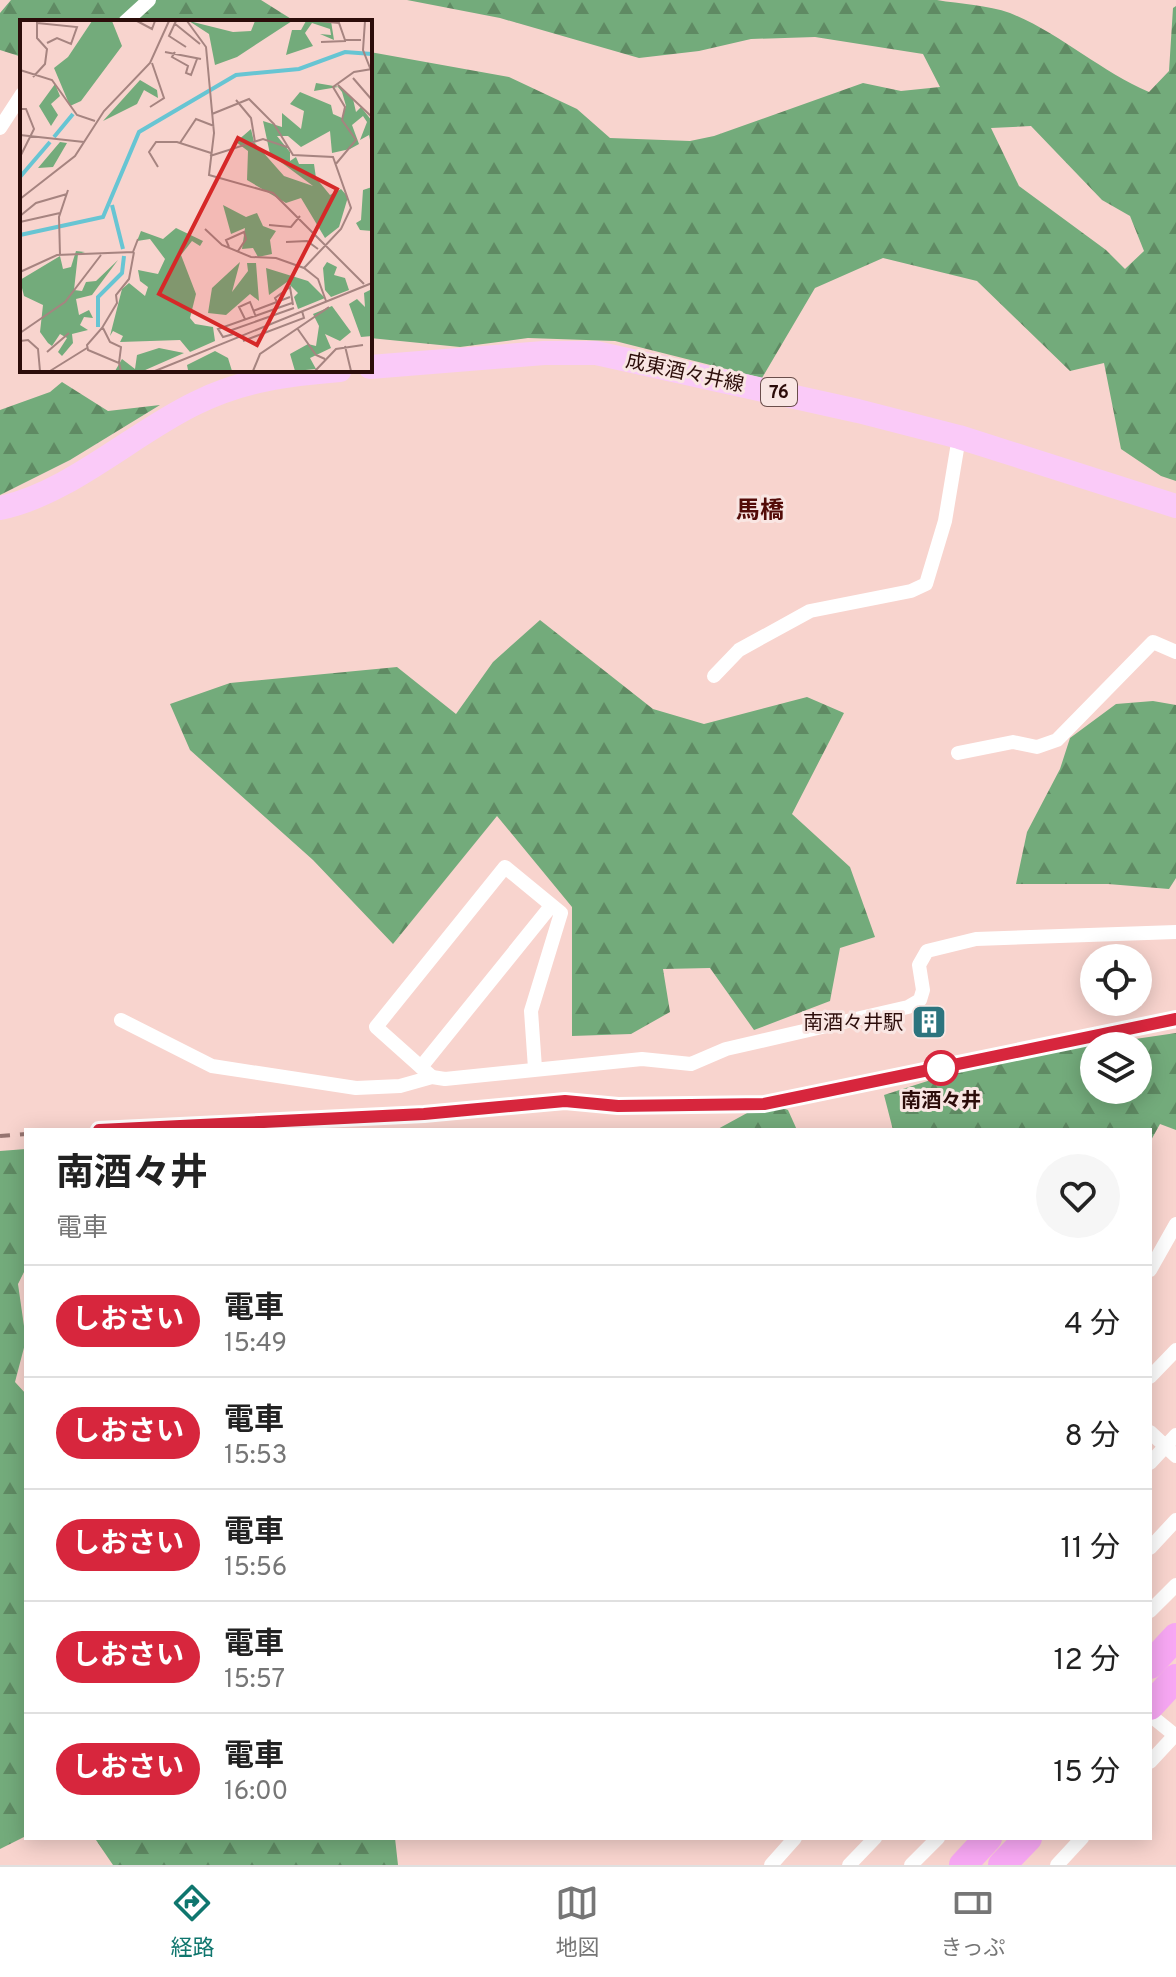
<!DOCTYPE html>
<html lang="ja">
<head>
<meta charset="utf-8">
<style>
	:root { --surface:#fff; --page:#f6f6f6; --text:#222; --muted:#767676; --line:#e0e0e0; --accent:#0f766e }
	body { margin:0; font-family:Overpass,"Noto Sans JP",sans-serif; background:var(--page); color:var(--text); height:100vh; display:flex; flex-direction:column; font-size:30px; white-space:nowrap }
	* { box-sizing:border-box; margin:0 }
	p { font-size:26px; color:var(--muted) }
	.icon { flex:none; width:44px; height:44px; fill:none; stroke:currentColor; stroke-width:2; stroke-linecap:round; stroke-linejoin:round }
	.map { position:relative; flex:1; overflow:hidden }
	.panel { position:absolute; left:24px; top:1128px; width:1128px; height:712px; display:flex; flex-direction:column; background:var(--surface); border-radius:0px; box-shadow:0 4px 20px #0003 }
	.panel>* { flex:none }
	.badge { padding:0 16px; border-radius:26px; font-size:28px; line-height:52px }
	.buttons { position:absolute; left:1080px; top:944px; display:grid; gap:16px }
	.buttons a { display:grid; place-items:center; width:72px; height:72px; border-radius:50%; background:var(--surface); box-shadow:0 4px 20px #0003; font-size:40px }
	.map>.badge { position:absolute; translate:-50% -50%; box-shadow:0 0 0 4px #fff }
	.round { display:grid; place-items:center; flex:none; width:84px; height:84px; border-radius:42px; background:var(--page) }
	.overview { display:flex; align-items:center; justify-content:space-between; height:136px; padding:0 32px }
	h1 { font-size:38px; font-weight:700; line-height:60px }
	ul { padding:0; list-style:none }
	li { display:flex; align-items:center; gap:24px; height:112px; padding:0 32px; border-top:2px solid var(--line) }
	li div { flex:1 }
	li b { display:block; font-size:30px }
	li em { font-style:normal }
	li .badge { min-width:88px; font-weight:700; text-align:center }
	.tab-bar { display:flex; justify-content:space-around; align-items:center; height:112px; border-top:2px solid var(--line); background:var(--surface); font-size:22px; color:var(--muted) }
	.tab-bar a { display:grid; justify-items:center; gap:4px }
	.tab-bar .selected { color:var(--accent) }
	.map>svg:first-child { display:block }
</style>
</head>
<body>
<div class="map">
<svg width="1176" height="1865" viewBox="0 0 1176 1865">
	<defs>
		<pattern id="forest-firs" width="22" height="20" patternUnits="userSpaceOnUse" patternTransform="scale(2)"><rect width="22" height="20" fill="#73ab7b"/><path d="M5 1l3.5 6h-7zM16 11l3.5 6h-7z" fill="#5f8a63"/></pattern>
	</defs>
	<rect width="100%" height="100%" fill="#f8d4ce"/>
	<!-- forest -->
	<g fill="url(#forest-firs)" fill-rule="evenodd">
		<path d="M11,0H261L296,22H22V57L0,50V13Z"/>
		<path d="M407,0H937C960,4 988,5 1010,13C1060,33 1100,71 1149,92L1169,71L1173,8L1176,6V481L1161,476L1121,449L1104,363L1070,371L977,281L883,258L815,288L762,378L615,341L528,338L460,347L370,338V52L509,77L577,109L610,138L690,141L714,136L863,83L901,91L940,87L923,54L815,37L751,39L699,51L639,58L500,18ZM1031,126L1102,200L1130,216L1144,251L1125,269L1106,250L1019,186L991,128Z"/>
		<path d="M62,382L108,411L160,405L70,460L0,495V410L50,392Z"/>
		<path d="M540,620L653,709L704,724L807,697L844,713L792,814L850,867L875,937L840,948L830,1001L754,1030L710,968L663,969L670,1012L631,1034L572,1036V907L497,816L393,944L313,860L190,750L170,704L230,683L397,667L456,714L493,662Z"/>
		<path d="M1153,701L1176,705V878L1169,889L1108,884H1016L1027,832L1060,769L1070,738L1116,704Z"/>
		<path d="M1176,1033V1130L1160,1124L1150,1142V1130H893L884,1095L993,1060ZM1138,1046V1090H1094V1046Z"/>
		<path d="M767,1102L788,1110L797,1130H716Z"/>
		<path d="M26,1149V1268L18,1284L26,1340L15,1382L26,1394V1836L0,1849V1151Z"/>
		<path d="M90,1838H395L398,1865H113L96,1840Z"/>
	</g>
	<g fill="none" stroke-linecap="round" stroke-linejoin="round">
		<!-- minor -->
		<g stroke="#fff" stroke-width="14">
			<path d="M125,22L149,0"/>
			<path d="M0,128L22,94"/>
			<path d="M714,676L739,650L810,611L911,591L926,584L945,521L959,437"/>
			<path d="M958,753L1013,742L1037,747L1057,740L1153,642L1176,652"/>
			<path d="M121,1020L212,1066L356,1088L400,1086L432,1077L445,1079L642,1059L691,1064L726,1049L908,1007L920,1000L923,990L919,965L927,951L976,939L1176,932"/>
			<path d="M421,1067L551,906"/>
			<path d="M432,1077L376,1027L505,867L561,913L531,1011L535,1068"/>
			<path d="M1150,1270L1176,1224"/>
			<path d="M1150,1377L1176,1350"/>
			<path d="M1150,1432L1176,1456"/>
			<path d="M1150,1463L1176,1435"/>
			<path d="M1150,1548L1176,1520"/>
			<path d="M1150,1611L1176,1585"/>
			<path d="M1150,1715L1176,1736"/>
			<path d="M1150,1762L1176,1734"/>
			<path d="M771,1865L795,1838"/>
			<path d="M849,1865L875,1838"/>
			<path d="M911,1865L938,1838"/>
			<path d="M1057,1865L1082,1838"/>
		</g>
		<!-- primary -->
		<g stroke="#facaf8" stroke-width="24">
			<path d="M370,367L544,353H596L858,411L959,437L1176,506"/>
			<path d="M0,508C69,494 133,433 196,403C242,380 289,374 340,370"/>
		</g>
		<!-- motorway -->
		<g stroke="#f7a7f3" stroke-width="28">
			<path d="M1150,1665L1176,1637"/>
			<path d="M1150,1706L1176,1678"/>
			<path d="M963,1865L988,1838"/>
			<path d="M1002,1865L1028,1838"/>
		</g>
		<!-- rail -->
		<g stroke="#967470" stroke-width="4" stroke-dasharray="10 10" stroke-linecap="butt">
			<path d="M98,1130L424,1114L565,1101L618,1106L764,1104L1176,1019"/>
			<path d="M0,1136L26,1134"/>
		</g>
	</g>
	<g fill="none" stroke-linecap="round" stroke-linejoin="round">
		<!-- line casing -->
		<g stroke="#fff" stroke-width="18">
			<path id="line" d="M99,1130L424,1114L565,1101L618,1106L764,1104L1176,1019"/>
		</g>
		<!-- line -->
		<use href="#line" stroke="#d7263d" stroke-width="12"/>
	</g>
	<!-- icons -->
	<defs>
		<g id="building-square" transform="scale(1.8)"><rect x="-9" y="-9" width="18" height="18" rx="4" fill="#2c747e" stroke="#f9e6e3"/><path d="M-4-6H4V6H1V3H-1V6H-4ZM-2.5-4.3h1.7v1.8h-1.7ZM.8-4.3h1.7v1.8H.8ZM-2.5-1h1.7V.8h-1.7ZM.8-1h1.7V.8H.8Z" fill="#fff"/></g>
	</defs>
	<g fill-rule="evenodd">
		<use href="#building-square" x="929" y="1022"/>
	</g>
	<!-- markers -->
	<circle fill="#fff" stroke="#d7263d" stroke-width="4" cx="941" cy="1068" r="16"/>
	<g text-anchor="middle" stroke-width="6" stroke-linejoin="round" paint-order="stroke">
		<!-- shield labels -->
		<rect fill="#f9e6e3" stroke="#6a4e4b" stroke-width="2" x="761" y="378" width="36" height="28" rx="6"/>
		<g font-size="18" font-weight="bold" fill="#2c0d0a">
			<text x="779" y="398">76</text>
		</g>
		<!-- street labels -->
		<g font-size="20" fill="#2c0d0a" stroke="#f9e6e3">
			<text transform="translate(685 372) rotate(12)" y="7">成東酒々井線</text>
		</g>
		<!-- poi labels -->
		<g font-size="20" fill="#2c0d0a" stroke="#f9e6e3" text-anchor="end">
			<text x="903" y="1029">南酒々井駅</text>
		</g>
		<!-- stop labels -->
		<g font-size="20" font-weight="bold" fill="#2c0d0a" stroke="#f9e6e3">
			<text x="941" y="1107">南酒々井</text>
		</g>
		<!-- quarter labels -->
		<g font-size="24" font-weight="bold" fill="#530b08" stroke="#f9e6e3">
			<text x="760" y="518">馬橋</text>
		</g>
	</g>
	<!-- overview -->
	<g transform="translate(20 20)">
		<rect width="352" height="352" fill="#f8d4ce"/>
		<path d="M72,1H92L102,26L61,81L50,86L34,48L48,37ZM169,1L213,12L231,11L235,1H272L217,37L195,45L189,14ZM286,1H311L314,20L300,14L311,15L310,9L292,3L285,13L293,26L266,35L272,10H281ZM120,60L137,70L138,78L124,70L117,84L83,101ZM296,63L320,67L333,79L336,92L341,87L352,101V130L349,115L340,120L347,102L343,96L332,105L339,124L330,129L312,133L310,111L281,127L268,116H257L270,132V141L276,137L279,144H294L296,158L310,175L321,169L328,177L319,207L305,218L281,178L266,183L227,160L228,131L216,122L231,109L234,122L264,156L293,166L250,134L243,101L262,107V93L281,109L284,91L270,84L280,72L311,85L313,94L322,98L326,86L322,72L318,67L294,71ZM35,64L40,76L31,84L38,95L31,106L19,86ZM40,122L47,123L33,147L18,148ZM352,167V211L340,210L336,203L341,200L343,170ZM203,185L226,197L237,193L243,206L256,211L250,220L252,234L238,237L233,228L222,229L225,208L211,214ZM156,208L183,221L180,226L172,221L161,235L176,274L170,298L175,304L193,307L195,321L170,332L160,320L100,322L103,316L93,311L90,316L102,269L109,263L125,276L128,267L120,261L118,250L138,254L145,239L130,219L117,221L121,211L143,219ZM56,231L65,232L58,234L54,270L62,271L66,262L76,261L98,240L72,275L56,279L59,295L69,290L73,298L64,297L60,305L68,310L52,314L53,323L42,336L38,332L47,318L40,314L32,326L28,323L20,312L23,285L4,276L0,260L40,236L43,249L51,247ZM220,242L212,272L228,251L227,243H236L239,281L230,274L206,295L188,293L192,268ZM307,242L317,247L314,255L325,258L329,270L311,277L305,270L303,248ZM246,248L288,261L305,278L278,289L274,277L278,273L267,262L249,275ZM352,269V316L341,317L329,284L337,279L345,287L344,273ZM312,286L331,312L320,321L305,314L311,328L290,338L296,349L275,351L270,334L288,324L296,326L299,306L293,294ZM139,328L164,333L123,351H95L102,339L115,349L117,335ZM195,331L208,338L212,351H150L168,350L167,345Z" fill="#73ab7b"/>
		<path fill="none" stroke="#67c5d3" stroke-width="4" d="M34,117L53,94M0,157L30,122M92,185L103,229M0,215L83,197L119,112L216,55L279,49L325,32L352,34M78,307V277L102,253L104,236"/>
		<path fill="none" stroke="#a68480" stroke-width="2" d="M117,1L132,9L135,1M156,1L149,16L166,27M167,1L186,27L194,113L189,155L253,173L344,264M299,1L319,3L325,20H341M345,1L343,30L352,53M17,3L57,7L51,24L37,18L27,23M154,3L180,24M301,22L326,21M145,32L181,39M155,32L152,37L168,46L166,53L171,55L177,39M0,50L32,60L57,95L75,101M13,57L25,44L27,29L17,18V1M333,58L352,80M318,65L352,97M216,80L231,98L235,122M130,87L144,78L132,43M0,89H6L14,109L0,137M192,94L229,79L254,104L273,135L313,137L331,188L321,209L284,248M0,115L64,122M160,123L176,99L194,106M190,136L243,119L267,127M315,145L336,120L322,100L325,87L313,67L334,52L352,49M138,147L129,132L136,122H157L191,133M0,179L55,136L84,91L130,43L149,1M0,196L16,183L47,174M0,202L40,193M249,205L271,207L280,196M185,209L202,225L231,237L256,238L284,248L298,259L306,281M266,222L287,221L298,229M209,227L206,220L224,212L226,219L218,231M40,235L39,197L48,170M0,252L37,235L113,232L118,219M257,282L255,278L270,267L273,285M233,291L270,277M225,299L219,287L230,282L236,297M83,308L90,322L101,327L99,343M277,308L296,335L305,339M209,311L274,288M0,313L45,282L81,235M217,313L203,317L198,309L272,283M0,321L8,320L18,329L20,351M223,321L284,298L282,291M325,326L331,351M27,332L49,313M30,351L67,328M101,351L99,343L68,330L67,325L82,308L97,283L96,275L109,259L114,232M135,351L352,263M233,351L240,334L309,287M295,351L316,329L343,325"/>
		<path fill="#d62828" fill-opacity="0.15" stroke="#d62828" stroke-width="4" d="M218,118L317,169L237,325L139,274Z"/>
		<rect width="352" height="352" fill="none" stroke="#2c0d0a" stroke-width="4"/>
	</g>
</svg>
<div class="buttons">
<a><svg class="icon" aria-label="locate" viewBox="0 0 24 24"><circle cx="12" cy="12" r="6"/><path d="M12 2v4M12 18v4M2 12h4M18 12h4"/></svg></a>
<a><svg class="icon" aria-label="layers" viewBox="0 0 24 24"><path d="M12 4l9 5-9 5-9-5zM3 14l9 5 9-5"/></svg></a>
</div>
<section class="panel">
<div class="overview"><div><h1>南酒々井</h1><p>電車</p></div><a class="round"><svg class="icon" aria-label="heart" viewBox="0 0 24 24"><path d="M12 20l-8-8c-3-5 5-10 8-4 3-6 11-1 8 4z"/></svg></a></div>
<ul>
<li><span class="badge" style="background:#d7263d;color:#fff">しおさい</span><div><b>電車</b><p>15:49</p></div><em>4 分</em></li>
<li><span class="badge" style="background:#d7263d;color:#fff">しおさい</span><div><b>電車</b><p>15:53</p></div><em>8 分</em></li>
<li><span class="badge" style="background:#d7263d;color:#fff">しおさい</span><div><b>電車</b><p>15:56</p></div><em>11 分</em></li>
<li><span class="badge" style="background:#d7263d;color:#fff">しおさい</span><div><b>電車</b><p>15:57</p></div><em>12 分</em></li>
<li><span class="badge" style="background:#d7263d;color:#fff">しおさい</span><div><b>電車</b><p>16:00</p></div><em>15 分</em></li>
</ul>
</section>
</div>
<nav class="tab-bar">
<a class="selected"><svg class="icon" aria-label="directions" viewBox="0 0 24 24"><path d="M12 3l9 9-9 9-9-9zM9 14v-3h6M13 9l2 2-2 2"/></svg>経路</a>
<a><svg class="icon" aria-label="map" viewBox="0 0 24 24"><path d="M3 6l6-2 6 2 6-2v14l-6 2-6-2-6 2zM9 4v14M15 6v14"/></svg>地図</a>
<a><svg class="icon" aria-label="tickets" viewBox="0 0 24 24"><path d="M3 7h18v10H3zM15 7v10"/></svg>きっぷ</a>
</nav>
</body>
</html>
